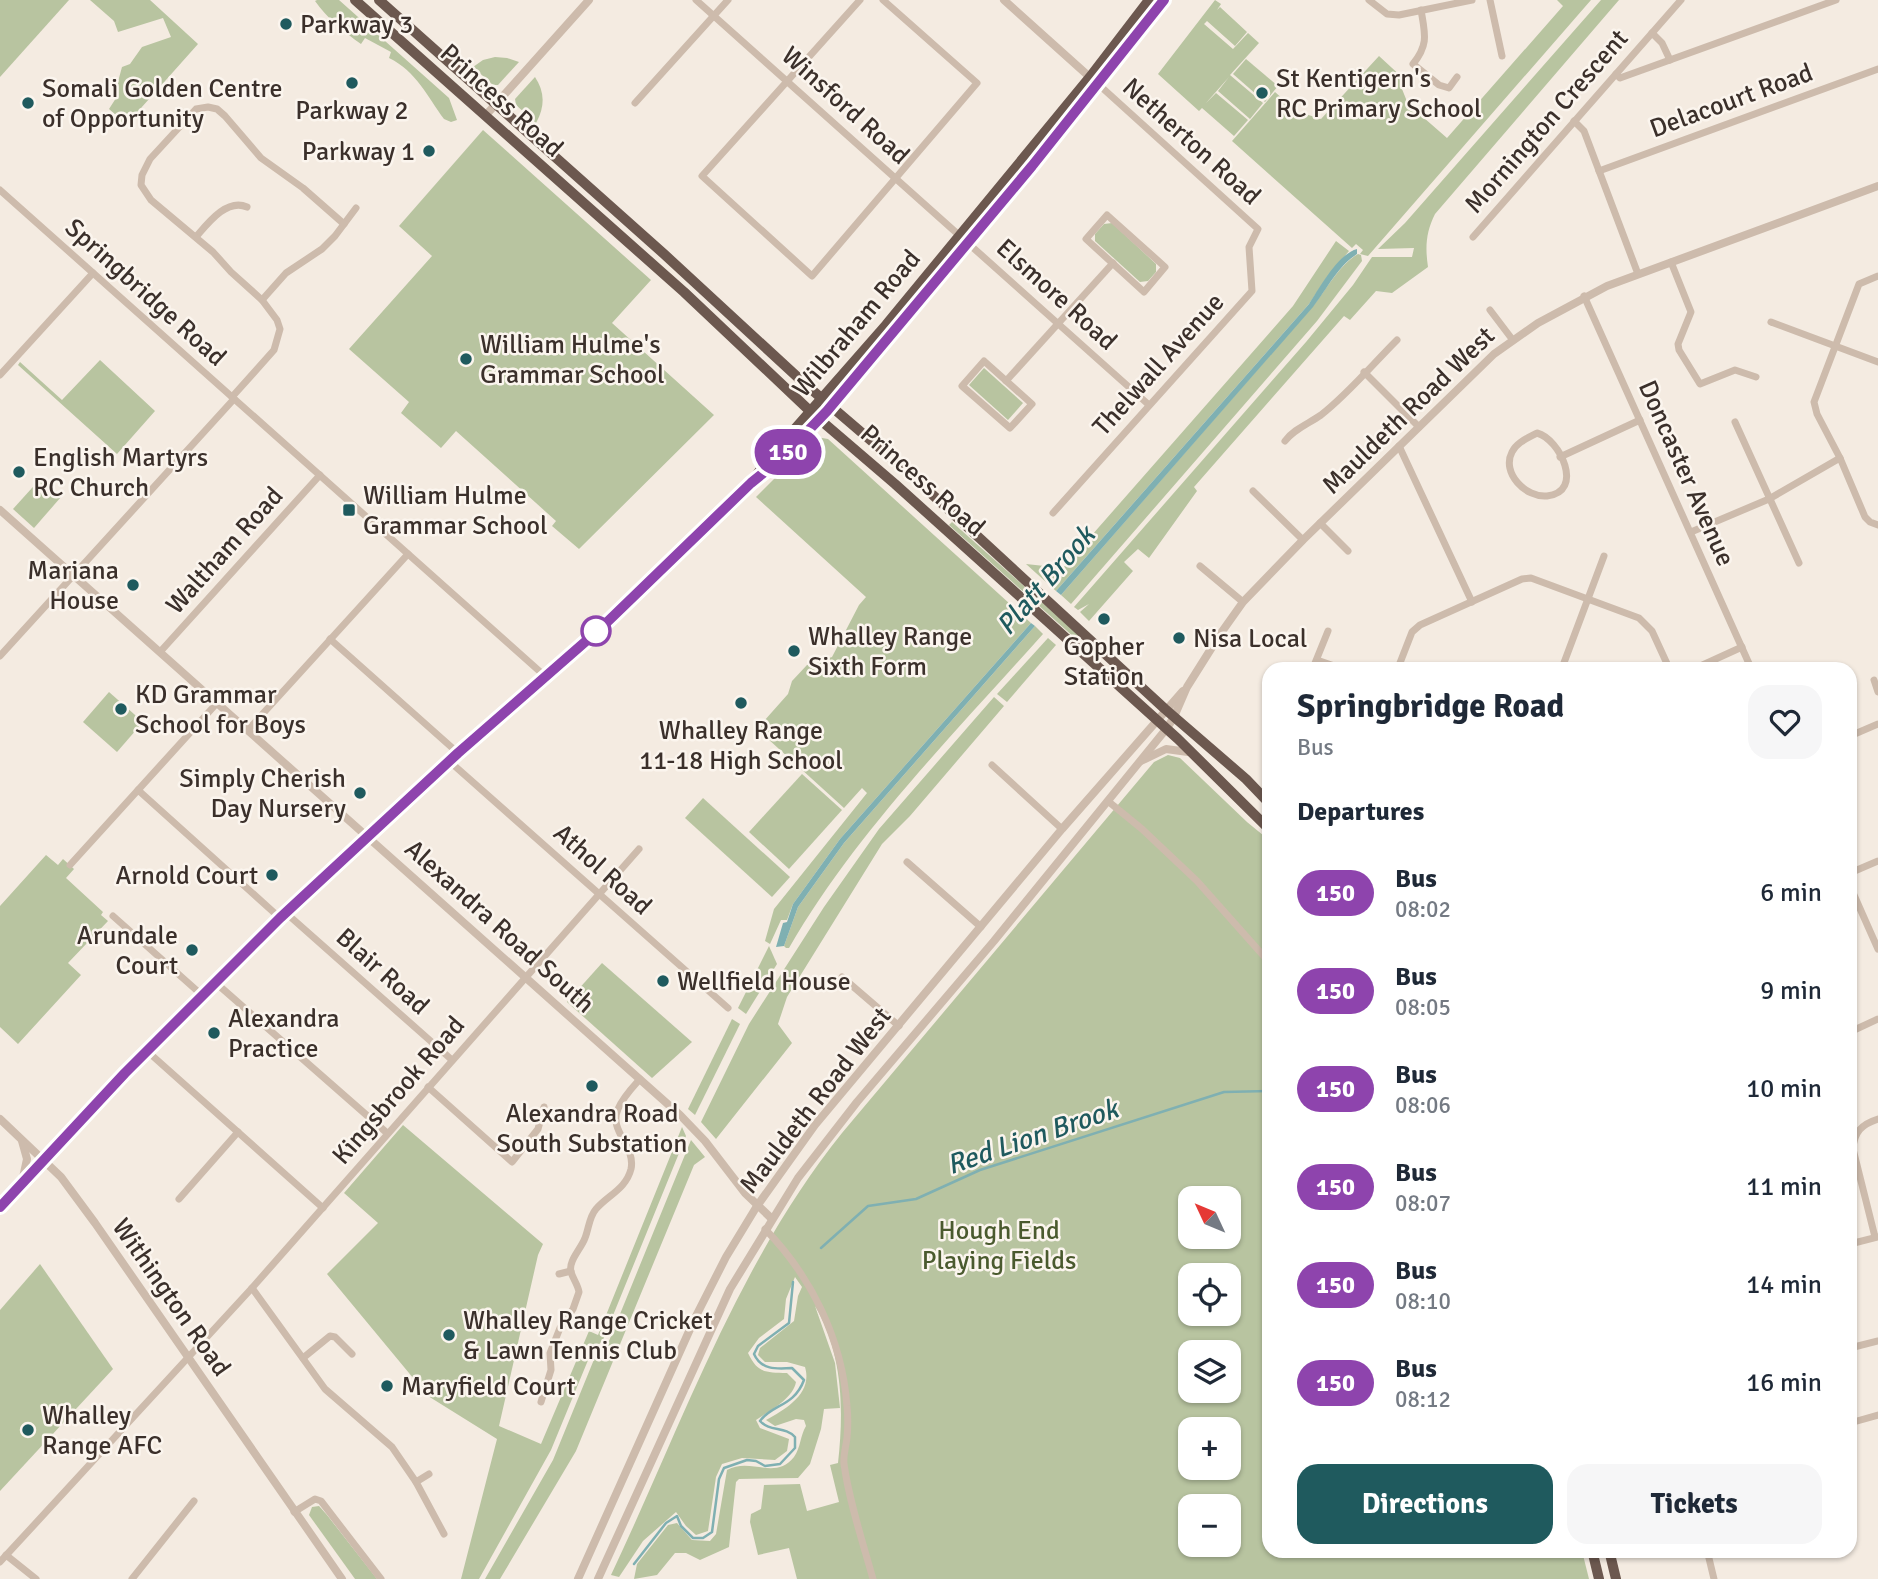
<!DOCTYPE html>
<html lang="en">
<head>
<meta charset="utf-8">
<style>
	:root { --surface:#fff; --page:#f6f6f7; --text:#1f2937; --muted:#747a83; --accent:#1f5a5e }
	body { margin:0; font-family:Signika,sans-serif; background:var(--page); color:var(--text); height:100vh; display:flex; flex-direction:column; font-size:26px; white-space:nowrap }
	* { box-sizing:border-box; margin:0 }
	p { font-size:23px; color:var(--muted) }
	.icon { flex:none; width:38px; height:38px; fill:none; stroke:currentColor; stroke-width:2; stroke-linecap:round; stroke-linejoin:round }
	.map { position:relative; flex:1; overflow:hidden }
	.details { position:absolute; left:1262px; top:662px; width:595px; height:896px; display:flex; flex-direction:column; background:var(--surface); border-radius:21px; box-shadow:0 2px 5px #0004 }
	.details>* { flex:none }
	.badge { padding:0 14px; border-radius:23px; font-size:24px; line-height:46px }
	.needle { width:46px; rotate:314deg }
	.buttons { position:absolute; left:1178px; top:1186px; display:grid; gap:14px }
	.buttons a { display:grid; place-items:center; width:63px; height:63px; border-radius:14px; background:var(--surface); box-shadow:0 2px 5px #0004; font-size:35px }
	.map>.badge { position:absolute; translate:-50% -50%; box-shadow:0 0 0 4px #fff }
	h2 { padding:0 35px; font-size:26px; line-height:63px }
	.round { display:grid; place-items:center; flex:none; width:74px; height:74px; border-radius:21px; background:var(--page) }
	.headline { display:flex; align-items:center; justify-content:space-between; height:119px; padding:0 35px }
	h1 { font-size:33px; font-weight:800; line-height:52px }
	.cta { display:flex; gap:14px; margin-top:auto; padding:14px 35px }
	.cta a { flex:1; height:80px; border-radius:21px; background:var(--accent); color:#fff; font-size:28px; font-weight:800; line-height:80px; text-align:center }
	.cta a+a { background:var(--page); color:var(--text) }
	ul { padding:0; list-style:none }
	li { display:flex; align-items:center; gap:21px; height:98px; padding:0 35px }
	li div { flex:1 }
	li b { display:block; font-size:26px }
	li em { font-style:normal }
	li .badge { min-width:77px; font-weight:700; text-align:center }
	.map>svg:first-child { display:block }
</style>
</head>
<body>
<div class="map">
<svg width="1878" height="1579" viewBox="0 0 1878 1579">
	<rect width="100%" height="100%" fill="#f4ebe1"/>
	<!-- green -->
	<g fill="#b8c4a0" fill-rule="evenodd">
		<path d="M0,0H69L0,77Z"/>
		<path d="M90,0H150L198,44L125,126L114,119L116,115L109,109L118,95L116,89L122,67L130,64L142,47L171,37L163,18L118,32L114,21Z"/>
		<path d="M317,0H339L449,98L457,120L451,122L444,119C427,96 416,71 389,58L391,52L365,38L361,44C344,32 327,18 315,1Z"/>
		<path d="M1215,0L1221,4L1217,10L1220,7L1247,32L1235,46L1207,21L1204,24L1233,49L1248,33L1259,43L1230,75L1263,103L1250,119L1218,91L1229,77L1206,103L1216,93L1248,120L1234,136L1202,108L1199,111L1158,74Z"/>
		<path d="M1557,0H1591L1368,256L1360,254L1363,250L1356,244L1352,248L1232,141L1275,92L1296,111L1321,119L1379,56L1404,79L1400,84L1408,104L1447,138L1563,6Z"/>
		<path d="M1601,0H1619L1435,214C1426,232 1425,247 1428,267L1392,293L1376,291L1350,320L1344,316L1194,487L1197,491L1149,558L1138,549L1124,562L1133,571L1089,621L1080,612L1089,604L1078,610L1074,607L1306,342L1353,285L1372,257H1412L1414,248L1378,249L1405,223Z"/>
		<path d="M495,57L507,58L519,62L498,85H493L473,67L483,60Z"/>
		<path d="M1246,59L1278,86L1265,102L1233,74Z"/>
		<path d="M535,77C545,92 545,107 536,123L516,105L515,99Z"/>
		<path d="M483,130L651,280L612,323L714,415L579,549L552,526L556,521L456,431L441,448L401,413L409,402L349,349L432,256L399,226Z"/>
		<path d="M1112,223L1156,264V272L1148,281L1140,282L1095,241V234L1104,224Z"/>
		<path d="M1336,241L1349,251L1327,277L1309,304L1056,591L1026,564L1063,568L1293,306Z"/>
		<path d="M1358,254L1361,255L1362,261L1317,321L1071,604L1061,595L1313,306C1327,289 1338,266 1358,254Z"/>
		<path d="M100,360L155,411L117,454L18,365L20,362L62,400Z"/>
		<path d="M984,368L1023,403L1008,420L969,385Z"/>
		<path d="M816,437L828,439L1031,623L840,839L793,904L787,920H781L770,944L765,941L774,909L867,793L862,788L844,808L757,729L788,694L792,681L807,665L832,657L859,605L866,597L756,497Z"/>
		<path d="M41,478L61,497L34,528L13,509Z"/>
		<path d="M952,522L1079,635L1076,639L949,525Z"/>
		<path d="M1035,626L1043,634C956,732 855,833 789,948H786L784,946L798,907L844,843Z"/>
		<path d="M1048,638L1056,645L1007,702L997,694Z"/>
		<path d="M109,692L143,722L117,752L83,722Z"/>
		<path d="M994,697L1004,706L910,816L882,844L787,997L778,1024L792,1043L716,1139L701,1122L749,1024L824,907L879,829Z"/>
		<path d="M1168,755L1180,758L1247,822L1269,840V1550L1582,1551L1589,1579H797L789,1548L758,1555L750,1522L751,1514L761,1509L764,1485L800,1484L807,1511L839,1502L830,1465L838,1463C844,1410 843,1353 815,1306L835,1363L840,1408L824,1409L821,1429L810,1464L798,1478L739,1479L736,1482L729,1547L700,1560L686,1553H675L657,1575L634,1579L637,1564L668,1525L677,1523L692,1540L710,1541L716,1534L727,1470C751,1457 775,1481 794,1457C801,1447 800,1436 806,1426L804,1420L796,1419L775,1426L766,1420C786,1409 813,1393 805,1367L787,1362H765L758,1355L760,1348L794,1321L798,1296L802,1287L795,1277L786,1299L784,1319L759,1338L748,1353C758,1374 766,1372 787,1373L796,1382C793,1399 770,1410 756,1420L760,1428L789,1439L787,1451L775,1460L742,1458L722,1464L716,1477L708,1531L696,1535L686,1526L676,1512L643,1541L619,1577L611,1575C682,1425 737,1264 842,1133L1154,762ZM1190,1199H1228V1237H1190ZM1190,1276H1228V1314H1190ZM1190,1353H1228V1391H1190ZM1190,1430H1228V1468H1190ZM1190,1507H1228V1545H1190Z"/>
		<path d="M802,774L842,810L789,869L749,832Z"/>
		<path d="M703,798L790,877L772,897L685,818Z"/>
		<path d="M46,855L58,865L63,859L74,869L66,878L103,912L101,915L108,921L68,963L81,975L18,1044L0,1027V906Z"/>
		<path d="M769,946L777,964L746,1014L738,1008Z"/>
		<path d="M602,963L692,1042L652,1078L567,1002Z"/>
		<path d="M732,1019L740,1024L695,1115L688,1109Z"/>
		<path d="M403,1125L543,1244L538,1255L499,1426L541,1444L589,1331L598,1335L682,1127L686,1136L603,1340L591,1353L551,1450L479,1579H461L497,1439L428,1396L327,1274L378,1223L344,1193Z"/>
		<path d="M691,1140L705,1157L694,1165L576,1451L500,1579H485L553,1460L595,1357L609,1341Z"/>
		<path d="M40,1264L113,1369L0,1491V1310Z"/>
		<path d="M319,1506L327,1515L377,1579H355L309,1515L312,1507Z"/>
	</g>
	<!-- water -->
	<g fill="#7fb0b2">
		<path d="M1357,249V254C1338,266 1327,289 1313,307L1061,595L1056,591L1309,304C1320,287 1338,254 1357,249Z"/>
		<path d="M1031,623L1035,626L844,843L798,907L784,946L776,947L783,923L787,922L793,904L840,839Z"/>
	</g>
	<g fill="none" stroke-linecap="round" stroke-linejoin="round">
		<!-- stream -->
		<g stroke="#7fb0b2" stroke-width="2.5">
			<path d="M821,1248L868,1206L916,1199L980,1170L1224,1092L1269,1091"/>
			<path d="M634,1564L666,1523L677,1516L681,1526L693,1538H703L712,1532L719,1479L724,1468L747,1460L756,1461L765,1466L780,1464L795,1448V1437C785,1426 770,1432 760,1421C772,1404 794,1407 804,1380L792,1368C776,1369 761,1370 754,1354L758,1346L789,1323L793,1282"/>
		</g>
		<!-- minor -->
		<g stroke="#cdbbac" stroke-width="7">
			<path d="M696,0L1149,405"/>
			<path d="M860,0L702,176L812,276L977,83L883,0"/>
			<path d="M1369,0L1387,14L1399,15L1472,0"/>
			<path d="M1490,0L1502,56"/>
			<path d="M1421,10C1425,34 1429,44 1413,64L1439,85L1449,88L1457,77"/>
			<path d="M1652,33L1662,43L1670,60"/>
			<path d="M1616,74L1620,78L1836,0"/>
			<path d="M635,103L728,0"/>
			<path d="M1574,121L1584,131L1638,274"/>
			<path d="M1599,171L1878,69"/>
			<path d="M0,190L546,677"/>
			<path d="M1107,215L1165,267L1144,292L1086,239Z"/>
			<path d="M196,237C208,223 227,198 247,207"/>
			<path d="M1473,237L1681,0"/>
			<path d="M1671,262L1691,312L1678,344L1679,350L1700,384L1735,370L1756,377"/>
			<path d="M1878,276L1859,284L1814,402L1817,414L1840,458L1865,517L1870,522L1878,525"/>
			<path d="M1584,296L1751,668"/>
			<path d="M262,300L286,273L322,249L335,236L356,208"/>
			<path d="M1490,310L1512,339"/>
			<path d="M1771,322L1878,362"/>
			<path d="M984,361L1032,404L1010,428L962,386Z"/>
			<path d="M1364,372L1419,427"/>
			<path d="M0,375L93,273"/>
			<path d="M1006,381L1113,263"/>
			<path d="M232,397L274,350L280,329L277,320L262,300L231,272L213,252L151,200L141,185L142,175L150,159L196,109L208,107L217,109L225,116L261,158L303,188L344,224"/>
			<path d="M1735,422L1799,563"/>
			<path d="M1537,433C1560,439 1585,492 1547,496C1526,498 1501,473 1512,452C1517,442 1528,438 1537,433Z"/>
			<path d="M1285,441C1294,429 1308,424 1321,415C1348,394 1372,365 1397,340"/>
			<path d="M1399,446L1472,602"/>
			<path d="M1560,457L1640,420"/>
			<path d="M1253,491L1303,540"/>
			<path d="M1053,513L1252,291L1249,247L1258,229L1098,84"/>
			<path d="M1320,523L1348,551"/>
			<path d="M1691,532L1769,499L1840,458"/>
			<path d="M1200,566L1243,602"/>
			<path d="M330,639L458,753"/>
			<path d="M160,652L320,475"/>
			<path d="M0,656L234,399"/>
			<path d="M1317,660L1340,668"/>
			<path d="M1313,668L1328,631"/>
			<path d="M1398,668L1412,632L1420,625L1522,579L1531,578L1639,618L1652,631L1669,668"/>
			<path d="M1562,668L1604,556"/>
			<path d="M1696,668L1742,647"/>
			<path d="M1874,680L1878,692"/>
			<path d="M248,730L408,554"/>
			<path d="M1850,736L1878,724"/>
			<path d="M449,761L728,1008"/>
			<path d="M992,765L1062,829"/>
			<path d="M138,790L280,918"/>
			<path d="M1109,802L1142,829L1197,881L1269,962"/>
			<path d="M907,862L981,927"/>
			<path d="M70,865L217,703"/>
			<path d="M1850,873L1878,861"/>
			<path d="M1850,886L1878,949"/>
			<path d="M286,913L452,1060"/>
			<path d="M113,916L203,996"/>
			<path d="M842,977L899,1026"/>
			<path d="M216,983L387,1133"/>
			<path d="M1850,1032L1878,1019"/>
			<path d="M147,1051L323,1208"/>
			<path d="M428,1087L512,1162L538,1129L544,1107"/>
			<path d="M179,1199L238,1132"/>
			<path d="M765,1229C811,1276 842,1339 847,1406C848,1416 848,1427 847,1438C846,1446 843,1456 844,1464C849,1501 863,1543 873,1579"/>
			<path d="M1875,1237L1853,1149C1854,1132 1862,1124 1878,1119"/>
			<path d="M1850,1244L1878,1237"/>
			<path d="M559,1274L571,1271"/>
			<path d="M252,1288L325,1389L392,1447L416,1482L444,1534"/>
			<path d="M1850,1348L1878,1341"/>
			<path d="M303,1358L330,1336L335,1337L352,1354"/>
			<path d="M541,1402L551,1370L550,1353L560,1328L573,1309L579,1292C578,1285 573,1279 571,1272C568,1261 581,1249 585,1238C589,1228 589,1217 596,1209C608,1195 626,1189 631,1169C636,1146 608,1131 618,1109C623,1097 632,1088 640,1079"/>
			<path d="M1850,1423L1878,1415"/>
			<path d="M416,1482L429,1474"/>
			<path d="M294,1512L315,1499L321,1501L381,1579"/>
			<path d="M1707,1550L1714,1579"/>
			<path d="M6,1555L36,1579"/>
			<path d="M0,1562L252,1288L639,849"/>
			<path d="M132,1579L194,1501"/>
		</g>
		<!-- tertiary -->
		<g stroke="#cdbbac" stroke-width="8">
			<path d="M1004,0L1093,80"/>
			<path d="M486,115L589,0"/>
			<path d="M0,510L680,1115L705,1141L745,1193L771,1218"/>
			<path d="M1141,761L1166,749L1188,752"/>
			<path d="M0,1119L61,1177L95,1223L342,1579"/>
			<path d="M22,1182L27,1159L22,1141"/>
			<path d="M578,1579L695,1318L726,1257L757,1206L815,1125L1062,829L1183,691"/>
			<path d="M598,1579L730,1289L798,1178L857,1102L994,941L1167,728L1174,717L1187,687L1221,633L1243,602L1303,540L1494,354L1538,323L1607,286L1878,186"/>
		</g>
		<!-- trunk -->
		<g stroke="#6c584f" stroke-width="10">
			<path d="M355,0L684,292L811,412L895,484L1178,739L1269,829"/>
			<path d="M379,0L664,254L805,384L910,474L1165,709L1246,779L1269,803"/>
			<path d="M759,477L782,458L832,405L1034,163L1164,0"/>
			<path d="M0,1207L125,1073L280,918L458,753L616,613L751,483L765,463L886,325L1090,77L1149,0"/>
			<path d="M1592,1550L1599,1579"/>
			<path d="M1609,1550L1616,1579"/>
		</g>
	</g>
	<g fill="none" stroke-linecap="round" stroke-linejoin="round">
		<!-- line casing -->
		<g stroke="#fff" stroke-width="16">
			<path id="line" d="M0,1207L125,1073L280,918L458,753L601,628L751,483L782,458L827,411L1032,166L1164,0"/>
		</g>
		<!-- line -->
		<use href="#line" stroke="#8e44ad" stroke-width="10"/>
	</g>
	<!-- markers -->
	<g fill="#1f5a5e" stroke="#fbf5ee" stroke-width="2.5">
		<circle cx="286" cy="24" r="7"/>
		<circle cx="352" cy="83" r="7"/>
		<circle cx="1262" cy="93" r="7"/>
		<circle cx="28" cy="103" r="7"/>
		<circle cx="429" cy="151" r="7"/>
		<circle cx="466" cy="359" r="7"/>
		<circle cx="19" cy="472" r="7"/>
		<rect x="342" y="503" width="14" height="14" rx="3.5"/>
		<circle cx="133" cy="585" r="7"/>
		<circle cx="1104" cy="619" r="7"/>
		<circle cx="1179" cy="638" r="7"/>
		<circle cx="794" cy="651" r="7"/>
		<circle cx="741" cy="703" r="7"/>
		<circle cx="121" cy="709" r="7"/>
		<circle cx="360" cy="793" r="7"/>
		<circle cx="272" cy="875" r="7"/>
		<circle cx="192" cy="950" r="7"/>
		<circle cx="663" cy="981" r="7"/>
		<circle cx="214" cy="1033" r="7"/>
		<circle cx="592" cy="1086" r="7"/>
		<circle cx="449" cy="1335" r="7"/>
		<circle cx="387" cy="1386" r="7"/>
		<circle cx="28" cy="1430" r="7"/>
	</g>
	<circle fill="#fff" stroke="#8e44ad" stroke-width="3.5" cx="596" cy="631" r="14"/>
	<g text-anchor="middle" stroke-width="5" stroke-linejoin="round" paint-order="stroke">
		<!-- poi labels -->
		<g font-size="26" fill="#3b302b" stroke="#fbf5ee" text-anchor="start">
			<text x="300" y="33">Parkway 3</text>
			<text x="1276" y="87">St Kentigern's<tspan x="1276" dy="30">RC Primary School</tspan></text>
			<text x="42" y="97">Somali Golden Centre<tspan x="42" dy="30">of Opportunity</tspan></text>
			<text x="352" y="119" text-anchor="middle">Parkway 2</text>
			<text x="415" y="160" text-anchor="end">Parkway 1</text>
			<text x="480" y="353">William Hulme's<tspan x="480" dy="30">Grammar School</tspan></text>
			<text x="33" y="466">English Martyrs<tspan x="33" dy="30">RC Church</tspan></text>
			<text x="363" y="504">William Hulme<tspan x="363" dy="30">Grammar School</tspan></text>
			<text x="119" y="579" text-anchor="end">Mariana<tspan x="119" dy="30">House</tspan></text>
			<text x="808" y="645">Whalley Range<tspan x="808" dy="30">Sixth Form</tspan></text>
			<text x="1193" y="647">Nisa Local</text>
			<text x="1104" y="655" text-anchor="middle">Gopher<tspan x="1104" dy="30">Station</tspan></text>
			<text x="135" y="703">KD Grammar<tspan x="135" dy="30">School for Boys</tspan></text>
			<text x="741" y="739" text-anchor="middle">Whalley Range<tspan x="741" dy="30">11-18 High School</tspan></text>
			<text x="346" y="787" text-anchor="end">Simply Cherish<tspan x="346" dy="30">Day Nursery</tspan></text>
			<text x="258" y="884" text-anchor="end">Arnold Court</text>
			<text x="178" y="944" text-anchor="end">Arundale<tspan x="178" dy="30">Court</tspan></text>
			<text x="677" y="990">Wellfield House</text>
			<text x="228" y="1027">Alexandra<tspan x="228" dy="30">Practice</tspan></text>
			<text x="592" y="1122" text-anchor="middle">Alexandra Road<tspan x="592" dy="30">South Substation</tspan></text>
			<text x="463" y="1329">Whalley Range Cricket<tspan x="463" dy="30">&amp; Lawn Tennis Club</tspan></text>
			<text x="401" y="1395">Maryfield Court</text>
			<text x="42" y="1424">Whalley<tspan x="42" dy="30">Range AFC</tspan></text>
		</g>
		<!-- street labels -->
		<g font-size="26" fill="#3b302b" stroke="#fbf5ee">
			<text transform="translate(502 100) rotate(42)" y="9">Princess Road</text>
			<text transform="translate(1731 100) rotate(-20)" y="9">Delacourt Road</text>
			<text transform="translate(846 105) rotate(42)" y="9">Winsford Road</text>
			<text transform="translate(1546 121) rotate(-49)" y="9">Mornington Crescent</text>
			<text transform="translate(1192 141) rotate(42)" y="9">Netherton Road</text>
			<text transform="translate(146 292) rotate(42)" y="9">Springbridge Road</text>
			<text transform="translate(1057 294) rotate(42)" y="9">Elsmore Road</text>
			<text transform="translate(856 323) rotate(-50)" y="9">Wilbraham Road</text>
			<text transform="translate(1158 364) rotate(-48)" y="9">Thelwall Avenue</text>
			<text transform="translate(1408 410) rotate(-44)" y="9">Mauldeth Road West</text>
			<text transform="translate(1687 473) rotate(66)" y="9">Doncaster Avenue</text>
			<text transform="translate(923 480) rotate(41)" y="9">Princess Road</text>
			<text transform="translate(224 550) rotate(-48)" y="9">Waltham Road</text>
			<text transform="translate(603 869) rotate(42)" y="9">Athol Road</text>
			<text transform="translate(500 926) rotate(42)" y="9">Alexandra Road South</text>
			<text transform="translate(383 971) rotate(42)" y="9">Blair Road</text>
			<text transform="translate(398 1090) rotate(-49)" y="9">Kingsbrook Road</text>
			<text transform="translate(815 1100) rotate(-52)" y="9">Mauldeth Road West</text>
			<text transform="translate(172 1297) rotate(55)" y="9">Withington Road</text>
		</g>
		<!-- park labels -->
		<g font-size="26" fill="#4a5a2e" stroke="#fbf5ee">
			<text x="999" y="1239">Hough End<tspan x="999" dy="30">Playing Fields</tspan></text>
		</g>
		<!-- water labels -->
		<g font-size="28" font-style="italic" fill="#1f5a5e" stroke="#fbf5ee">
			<text transform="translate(1045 580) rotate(-49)" y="10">Platt Brook</text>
			<text transform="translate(1032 1136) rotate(-19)" y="10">Red Lion Brook</text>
		</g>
	</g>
</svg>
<div class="buttons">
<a><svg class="needle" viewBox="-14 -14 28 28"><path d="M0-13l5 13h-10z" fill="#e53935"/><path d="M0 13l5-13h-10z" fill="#747a83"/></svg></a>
<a><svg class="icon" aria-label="locate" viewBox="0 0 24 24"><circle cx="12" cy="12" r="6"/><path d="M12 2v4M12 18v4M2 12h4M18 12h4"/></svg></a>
<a><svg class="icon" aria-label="layers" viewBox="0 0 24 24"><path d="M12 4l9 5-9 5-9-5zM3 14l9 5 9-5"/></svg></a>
<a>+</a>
<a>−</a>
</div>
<b class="badge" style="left:788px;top:452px;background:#8e44ad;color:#fff">150</b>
<section class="details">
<div class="headline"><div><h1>Springbridge Road</h1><p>Bus</p></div><a class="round"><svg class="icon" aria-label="heart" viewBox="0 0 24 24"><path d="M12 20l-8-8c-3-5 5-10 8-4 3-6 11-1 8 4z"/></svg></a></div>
<h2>Departures</h2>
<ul>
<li><span class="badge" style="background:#8e44ad;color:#fff">150</span><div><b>Bus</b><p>08:02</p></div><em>6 min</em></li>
<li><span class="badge" style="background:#8e44ad;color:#fff">150</span><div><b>Bus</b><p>08:05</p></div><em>9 min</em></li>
<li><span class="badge" style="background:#8e44ad;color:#fff">150</span><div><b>Bus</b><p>08:06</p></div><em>10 min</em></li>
<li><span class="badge" style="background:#8e44ad;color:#fff">150</span><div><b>Bus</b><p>08:07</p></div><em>11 min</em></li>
<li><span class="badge" style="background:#8e44ad;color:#fff">150</span><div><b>Bus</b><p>08:10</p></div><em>14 min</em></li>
<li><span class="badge" style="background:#8e44ad;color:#fff">150</span><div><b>Bus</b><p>08:12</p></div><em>16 min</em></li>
</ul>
<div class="cta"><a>Directions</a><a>Tickets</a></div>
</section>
</div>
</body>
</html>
